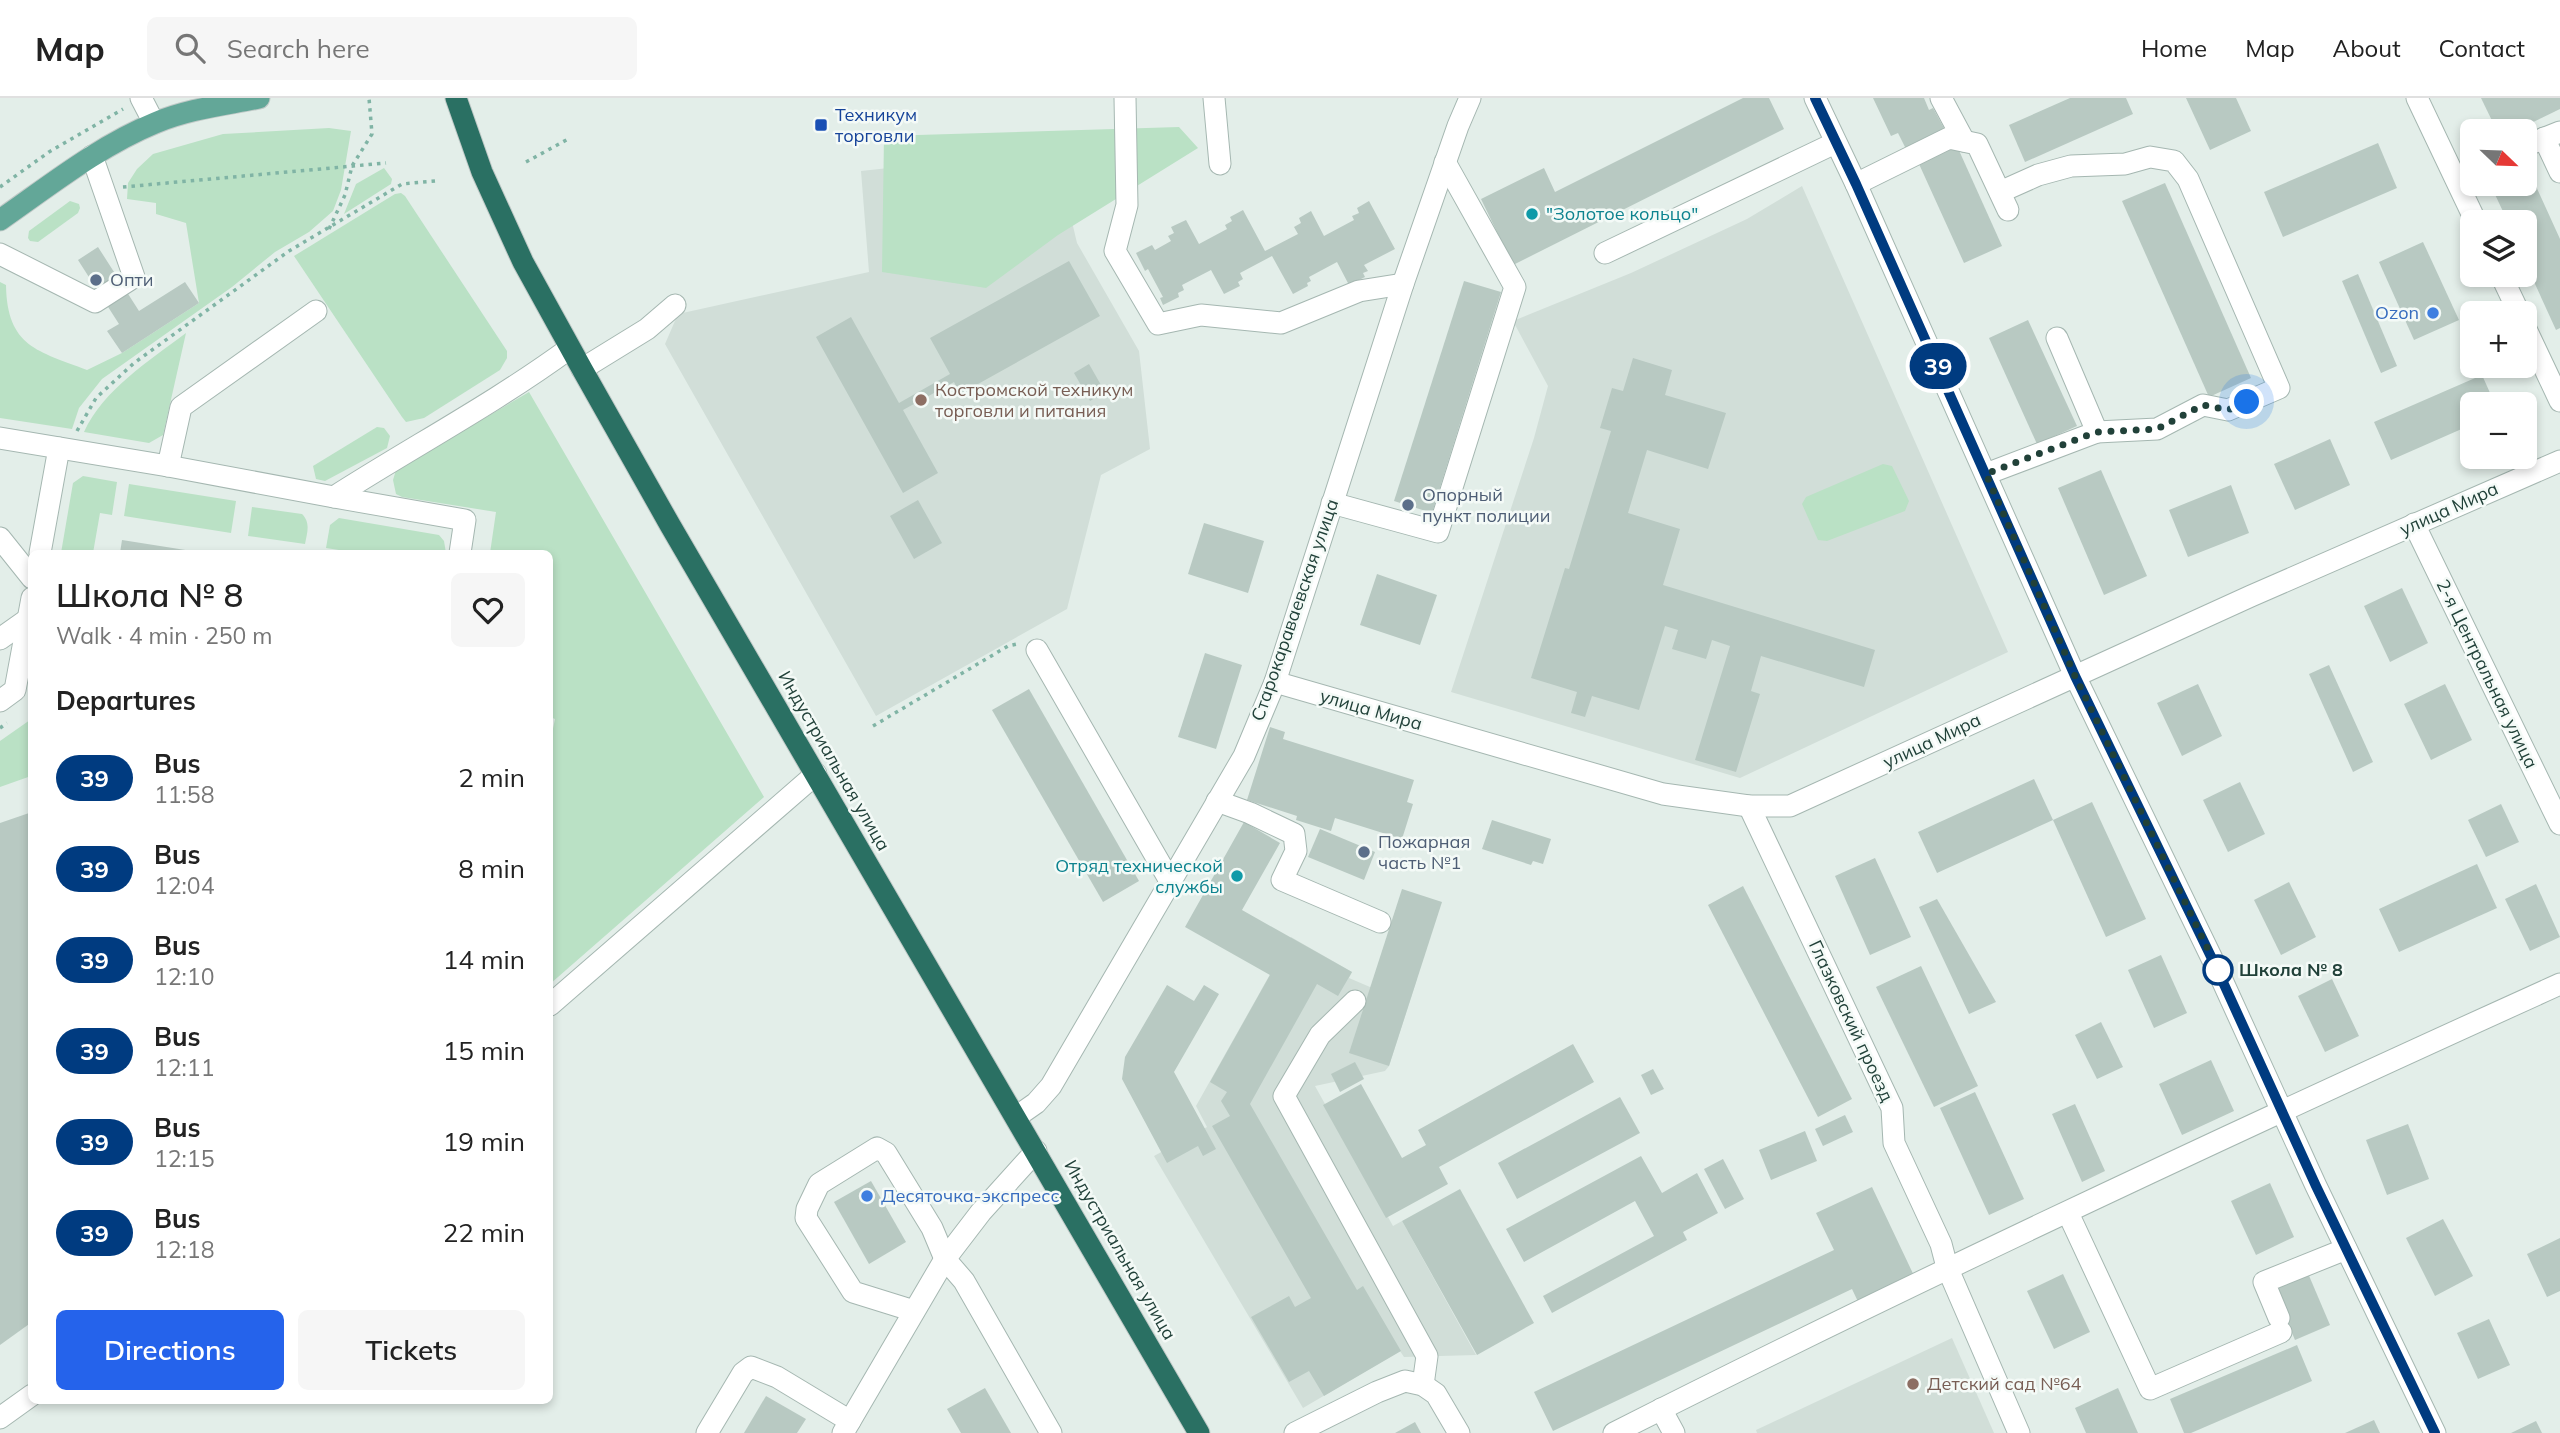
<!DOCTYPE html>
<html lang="en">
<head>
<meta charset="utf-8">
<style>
	:root { --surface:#fff; --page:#f6f6f6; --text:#222; --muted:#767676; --line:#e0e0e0; --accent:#2563eb }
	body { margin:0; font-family:Mulish,sans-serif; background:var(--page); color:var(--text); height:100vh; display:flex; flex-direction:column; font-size:26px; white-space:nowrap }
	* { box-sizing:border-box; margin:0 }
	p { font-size:23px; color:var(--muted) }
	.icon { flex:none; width:38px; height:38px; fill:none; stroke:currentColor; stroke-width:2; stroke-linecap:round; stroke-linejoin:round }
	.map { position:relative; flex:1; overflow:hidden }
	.sheet { position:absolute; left:28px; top:452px; width:525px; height:854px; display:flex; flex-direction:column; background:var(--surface); border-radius:10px; box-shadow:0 4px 10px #0003 }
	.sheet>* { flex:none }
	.badge { padding:0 14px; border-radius:23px; font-size:24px; line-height:46px }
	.needle { width:46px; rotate:113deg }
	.tools { position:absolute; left:2460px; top:21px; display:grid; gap:14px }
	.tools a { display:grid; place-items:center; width:77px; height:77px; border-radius:10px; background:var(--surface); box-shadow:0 4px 10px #0003; font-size:35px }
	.you { position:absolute; width:35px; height:35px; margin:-18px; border:5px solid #fff; border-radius:50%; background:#1a73e8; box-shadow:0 0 0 10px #1a73e833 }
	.map>.badge { position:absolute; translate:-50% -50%; box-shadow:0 0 0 4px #fff }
	h2 { padding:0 28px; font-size:26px; line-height:63px }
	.round { display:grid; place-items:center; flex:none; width:74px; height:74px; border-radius:10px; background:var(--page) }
	.overview { display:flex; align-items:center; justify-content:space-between; height:119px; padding:0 28px }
	h1 { font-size:33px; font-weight:600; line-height:52px }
	.action { display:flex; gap:14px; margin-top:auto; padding:14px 28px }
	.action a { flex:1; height:80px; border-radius:10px; background:var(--accent); color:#fff; font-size:28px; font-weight:600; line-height:80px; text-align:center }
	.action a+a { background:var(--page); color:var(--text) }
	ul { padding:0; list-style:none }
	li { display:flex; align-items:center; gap:21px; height:91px; padding:0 28px }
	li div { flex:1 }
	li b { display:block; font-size:26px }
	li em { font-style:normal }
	li .badge { min-width:77px; font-weight:700; text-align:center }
	header { display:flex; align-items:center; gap:42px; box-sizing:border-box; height:98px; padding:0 35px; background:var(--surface); border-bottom:2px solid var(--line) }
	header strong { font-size:33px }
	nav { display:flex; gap:38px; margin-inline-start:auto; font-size:24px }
	.search { width:490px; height:63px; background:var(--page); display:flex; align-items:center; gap:18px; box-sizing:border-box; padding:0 24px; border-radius:10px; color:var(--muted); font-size:26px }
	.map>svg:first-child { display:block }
</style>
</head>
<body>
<header>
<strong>Map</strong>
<div class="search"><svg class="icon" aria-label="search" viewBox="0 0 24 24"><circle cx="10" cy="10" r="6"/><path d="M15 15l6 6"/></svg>Search here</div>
<nav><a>Home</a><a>Map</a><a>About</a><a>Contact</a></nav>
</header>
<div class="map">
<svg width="2560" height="1335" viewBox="0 0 2560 1335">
	<rect width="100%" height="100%" fill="#e3eee9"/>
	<!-- built -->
	<g fill="#d1ded8">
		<path d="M1055,52L1077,145L1139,253L1150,351L1101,377L1067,511L876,618L665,246L678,216L869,174L861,73Z"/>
		<path d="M1802,88L2008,554L1740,680L1451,594L1534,340L1548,288L1513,223L1631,175L1747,121Z"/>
		<path d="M1291,839L1352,874L1349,880L1370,889L1417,881L1389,968L1385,973L1315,988L1393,1128L1402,1123L1476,1257L1404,1259L1400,1253L1303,1310L1154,1058L1207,1029L1196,1008Z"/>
		<path d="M1952,1240L1994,1335H1757L1756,1332Z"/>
	</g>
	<!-- green -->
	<g fill="#bae1c5">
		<path d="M1179,29L1198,50L1058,137L986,190L882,174L884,38Z"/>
		<path d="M329,30L351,33L341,92L333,113L309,134L275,154L232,189L102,281L79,310L72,331L0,320V184L6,187C7,249 38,253 87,272L122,255L199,205L186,125L156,116V105L127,101L128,85L137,71L153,56L223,36Z"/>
		<path d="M384,70L392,81L391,86L344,116L356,86Z"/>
		<path d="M401,95L405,98L507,253V260L500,272L424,320L406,324L402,319L294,158L395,96Z"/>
		<path d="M70,103L79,106L80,110L78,115L38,144L30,143L28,140L29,133Z"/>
		<path d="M186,235L163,337L149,345L84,334C104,291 149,263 186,235Z"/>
		<path d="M529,294L764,699L550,886V645L555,621L550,619V455H490L496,414L402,399L396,396L393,382L396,372Z"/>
		<path d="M377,329L384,330L390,338L387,350L325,383L316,381L313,368Z"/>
		<path d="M1883,366L1892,368L1909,403L1905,413L1827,443L1818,442L1802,406L1806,399Z"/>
		<path d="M83,378L117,384L112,417L100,415L93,455H61L73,385Z"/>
		<path d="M129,386L236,403L231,435L124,418Z"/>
		<path d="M252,409L302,416C311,425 307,435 305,446L248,438Z"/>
		<path d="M339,420L439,437L444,443L446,455H358L326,450L330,427Z"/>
		<path d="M30,622H32L31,678L0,689V643Z"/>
	</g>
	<!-- building -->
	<g fill="#b8c9c2">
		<path d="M1743,0H1769L1784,31L1513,167L1481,101L1544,70L1555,94Z"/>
		<path d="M1873,0H1924L1929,12L1933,10L1945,32L1906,51L1898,35L1891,38Z"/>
		<path d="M2070,0H2126L2133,16L2025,64L2009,27Z"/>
		<path d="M2186,0H2236L2251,33L2210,52Z"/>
		<path d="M2481,0H2560V11L2515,33H2497Z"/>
		<path d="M2378,45L2397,90L2283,139L2264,94Z"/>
		<path d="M1957,48L2002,148L1964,165L1919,66Z"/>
		<path d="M2525,64L2560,141V230L2556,232L2525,164V124H2508L2490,86H2525Z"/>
		<path d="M2165,85L2251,280L2209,299L2122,103Z"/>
		<path d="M1369,103L1395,151L1364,167L1368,173L1363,175L1365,179L1349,187L1337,164L1309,179L1311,183L1307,185L1308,188L1293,196L1272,158L1240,175L1243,181L1238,184L1240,188L1224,196L1211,172L1182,187L1184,192L1178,195L1179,199L1163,207L1160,200L1163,199L1148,171L1145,173L1136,155L1152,147L1155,152L1171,143L1168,138L1174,135L1171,129L1186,122L1199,146L1227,131L1225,127L1232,123L1230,119L1243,112L1265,153L1298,136L1294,129L1301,125L1299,120L1311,113L1324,138L1354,122L1352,118L1359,115L1357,110Z"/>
		<path d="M2423,144L2459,222L2414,242L2379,164Z"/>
		<path d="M98,149L139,213L185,184L199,205L122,255L107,233L119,226L78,162Z"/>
		<path d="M1069,163L1100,218L960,296L954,284L903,312L938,375L903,395L816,239L851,219L899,305L950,276L930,240Z"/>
		<path d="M2358,176L2397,268L2381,275L2342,183Z"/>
		<path d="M1464,183L1501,194L1432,415L1394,403Z"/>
		<path d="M2028,222L2077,328L2037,346L1989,240Z"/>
		<path d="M1633,260L1672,272L1665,297L1726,315L1708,371L1647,352L1628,415L1680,431L1663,487L1875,552L1864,589L1761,558L1751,593L1760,596L1736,674L1695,662L1730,548L1712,542L1706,561L1672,551L1678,532L1665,528L1639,612L1592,598L1585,619L1571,615L1577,594L1531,580L1565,470L1569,471L1611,333L1600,330L1612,290L1623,293Z"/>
		<path d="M1089,266L1105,294L1090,303L1074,275Z"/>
		<path d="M2482,277L2495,306H2473V326L2391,362L2374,324Z"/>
		<path d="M2330,341L2350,387L2295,412L2274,366Z"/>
		<path d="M2101,372L2147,478L2104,497L2058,390Z"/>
		<path d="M2231,387L2249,435L2188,459L2169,412Z"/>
		<path d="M918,402L942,445L914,461L890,418Z"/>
		<path d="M1204,425L1264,443L1248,495L1188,476Z"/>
		<path d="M122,442L198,454V455H120Z"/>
		<path d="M1377,476L1437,497L1420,547L1360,527Z"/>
		<path d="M2402,490L2428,545L2390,564L2364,508Z"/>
		<path d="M1205,555L1242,567L1216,651L1178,639Z"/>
		<path d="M2329,567L2373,664L2353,674L2309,576Z"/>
		<path d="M2198,586L2222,638L2182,658L2157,605Z"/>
		<path d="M2445,586L2472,642L2431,662L2404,606Z"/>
		<path d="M1029,591L1139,783L1103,804L992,612Z"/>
		<path d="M1270,629L1285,634L1283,641L1414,682L1407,704L1413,706L1402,741L1335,720L1331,733L1296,722L1297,718L1247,702Z"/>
		<path d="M2034,681L2053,722L1937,775L1918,734Z"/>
		<path d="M2240,684L2265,736L2228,754L2203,702Z"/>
		<path d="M2092,704L2146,821L2106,839L2053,722Z"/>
		<path d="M2501,706L2519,744L2486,759L2468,722Z"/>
		<path d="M32,714V1224L0,1247V725Z"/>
		<path d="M1492,722L1551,741L1543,766L1533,763L1531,767L1482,751Z"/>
		<path d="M1244,724L1280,745L1242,812L1352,874L1338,898L1317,886L1250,1006L1357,1192L1363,1188L1401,1253L1324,1298L1309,1273L1289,1284L1251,1219L1289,1198L1295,1209L1311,1200L1212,1028L1230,1018L1221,1003L1227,994L1210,984L1270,877L1185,829Z"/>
		<path d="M1320,731L1375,754L1364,782L1308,759Z"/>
		<path d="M1875,760L1911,839L1870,857L1835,778Z"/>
		<path d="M2477,766L2497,810L2399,854L2379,811Z"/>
		<path d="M2289,784L2316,839L2281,857L2254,802Z"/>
		<path d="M2536,786L2560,839L2530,853L2505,801Z"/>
		<path d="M1743,788L1852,1001L1818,1019L1708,807Z"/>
		<path d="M1402,791L1442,804L1389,968L1349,955Z"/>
		<path d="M1937,801L1996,904L1969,916L1919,809Z"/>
		<path d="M2161,857L2187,915L2154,930L2128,872Z"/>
		<path d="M1921,868L1978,988L1934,1009L1876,889Z"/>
		<path d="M2332,881L2359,938L2325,954L2298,898Z"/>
		<path d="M1167,887L1194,903L1204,887L1219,896L1174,974L1216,1051L1203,1058L1198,1048L1167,1065L1122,981L1125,959Z"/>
		<path d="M2101,924L2123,969L2097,981L2075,937Z"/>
		<path d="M1573,946L1594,984L1439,1069L1448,1086L1386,1120L1323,1007L1361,986L1402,1060L1426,1047L1418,1032Z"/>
		<path d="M2211,962L2234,1013L2182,1037L2159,986Z"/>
		<path d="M1355,964L1364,981L1340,994L1331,976Z"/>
		<path d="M1653,971L1664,991L1651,997L1641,977Z"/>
		<path d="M1975,994L2024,1101L1989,1117L1940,1010Z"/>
		<path d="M1620,999L1640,1035L1517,1101L1498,1065Z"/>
		<path d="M2075,1006L2105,1073L2082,1084L2052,1016Z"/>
		<path d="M1845,1017L1853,1034L1823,1048L1815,1031Z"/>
		<path d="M2408,1026L2429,1081L2387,1097L2366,1042Z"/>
		<path d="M1805,1033L1817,1063L1771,1082L1759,1052Z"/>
		<path d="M1641,1058L1662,1095L1697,1075L1718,1115L1683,1134L1687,1142L1552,1215L1543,1198L1654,1138L1635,1103L1524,1164L1506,1131Z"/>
		<path d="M1723,1061L1744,1101L1725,1111L1704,1071Z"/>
		<path d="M871,1083L906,1144L869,1166L834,1104Z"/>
		<path d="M2270,1085L2294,1139L2256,1157L2231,1103Z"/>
		<path d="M1872,1089L1917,1184L1861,1210L1852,1191L1553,1333L1534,1294L1834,1152L1816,1115Z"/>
		<path d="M1460,1091L1534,1225L1477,1257L1402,1123Z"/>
		<path d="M2443,1121L2473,1178L2435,1198L2406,1140Z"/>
		<path d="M2560,1140V1193L2547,1199L2527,1156Z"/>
		<path d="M2307,1173L2330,1227L2295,1242L2272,1188Z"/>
		<path d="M2063,1176L2090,1234L2054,1251L2027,1193Z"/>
		<path d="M2489,1221L2510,1267L2478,1281L2457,1235Z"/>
		<path d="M2297,1247L2312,1283L2191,1335H2184L2170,1301Z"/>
		<path d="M985,1290L1011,1335H961L947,1311Z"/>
		<path d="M2118,1290L2138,1335H2086L2075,1310Z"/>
		<path d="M766,1298L806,1321L797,1335H744Z"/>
		<path d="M2374,1322L2380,1335H2345Z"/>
		<path d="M2536,1323L2542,1335H2511Z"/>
		<path d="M1415,1324L1421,1335H1395Z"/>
	</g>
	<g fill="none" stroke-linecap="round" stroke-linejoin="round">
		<!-- minor casing -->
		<g stroke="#a5b7b1" stroke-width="23">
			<g id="minor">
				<path d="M141,0L154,25"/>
				<path d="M1125,0L1127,107L1115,153L1158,226L1201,217L1281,225L1359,193L1403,186"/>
				<path d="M1214,0L1220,66"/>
				<path d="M1815,0L1856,86L2075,578L2217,871L2316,1088L2435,1335"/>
				<path d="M1941,0L1964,43"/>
				<path d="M2417,0L2476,124"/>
				<path d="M2544,40L2560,74"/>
				<path d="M2525,48L2560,34"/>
				<path d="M1856,86L1949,40L1977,46L2008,112"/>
				<path d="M2000,94L2038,77L2071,68L2125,66L2150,59L2174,63L2188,81L2279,290L2228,312L2203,307L2157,331L2097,334"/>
				<path d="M1605,155L1835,45"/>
				<path d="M0,156L95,204L134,179L92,58"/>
				<path d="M2501,177L2519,215"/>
				<path d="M2525,229L2560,303"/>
				<path d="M582,271L647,231L675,207"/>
				<path d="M0,340L168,368L334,399C412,349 495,305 570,250"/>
				<path d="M168,368L181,309L316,213"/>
				<path d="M1986,376L2097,334L2057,240"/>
				<path d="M334,399L465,422L460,455"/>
				<path d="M1332,405L1438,434L1515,189L1445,64"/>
				<path d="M2414,426L2560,726"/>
				<path d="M0,440L32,480"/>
				<path d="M40,455L59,350"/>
				<path d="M0,541L28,521"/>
				<path d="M1037,552L1170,783"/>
				<path d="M1275,584L1663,696L1749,708H1790L2251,498L2560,363"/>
				<path d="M0,603L15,592L32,500"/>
				<path d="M1217,703L1250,715L1294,736L1296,753L1282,782L1380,824"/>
				<path d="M1749,708L1892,1010L1894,1045L1941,1146L1947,1169L2019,1335"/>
				<path d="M1355,903L1320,937L1284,998L1427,1258L1423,1287"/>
				<path d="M550,907L816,676"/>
				<path d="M1016,1019L1036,1005L1051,988L1244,658L1275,584L1403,186L1458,28L1470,0"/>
				<path d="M2068,1115L2150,1291L2281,1234"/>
				<path d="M914,1213L853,1194L806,1120L807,1111L819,1086L877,1050L886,1055L932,1130L945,1161L964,1183L1051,1335"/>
				<path d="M2279,1220L2264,1184L2346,1151"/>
				<path d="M1661,1311L1674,1335"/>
				<path d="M0,1320L32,1297"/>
				<path d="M707,1335L743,1275L751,1269L777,1279L850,1323"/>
				<path d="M843,1335L945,1161L981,1114L1036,1053"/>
				<path d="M1295,1335L1377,1294L1405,1283L1423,1287L1436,1296L1459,1335"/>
				<path d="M1614,1335C1926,1177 2242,1030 2560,886"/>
			</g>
		</g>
		<!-- major casing -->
		<g stroke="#c1cac8" stroke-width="23">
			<path id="major" d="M0,122C49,88 99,48 155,25C188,11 224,7 259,0"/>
		</g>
		<!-- highway casing -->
		<g stroke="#c1cac8" stroke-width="23">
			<path id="highway" d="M456,0L482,74L523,164L582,271L670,427L1199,1335"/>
		</g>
		<!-- path -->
		<g stroke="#80b4a5" stroke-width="3.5" stroke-dasharray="3.5 5" stroke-linecap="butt">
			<path d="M526,64L570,40"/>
			<path d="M0,89L49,54L123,11"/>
			<path d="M123,89L386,65"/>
			<path d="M329,131L345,97L352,68L372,36L369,0"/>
			<path d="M77,333L96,300L134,265L289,153L402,86L435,83"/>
			<path d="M873,628L1008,548L1017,546"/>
			<path d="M0,630L7,625"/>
		</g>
		<!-- minor -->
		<use href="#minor" stroke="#fff" stroke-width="21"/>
		<!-- major -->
		<use href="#major" stroke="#63a798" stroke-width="21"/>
		<!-- highway -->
		<use href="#highway" stroke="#2a7063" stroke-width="21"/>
	</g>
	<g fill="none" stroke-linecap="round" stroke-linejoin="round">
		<!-- line casing -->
		<g stroke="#fff" stroke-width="16">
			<path id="line" d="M1815,0L1856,86L2075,578L2217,871L2316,1088L2435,1335"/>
		</g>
		<!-- line -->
		<use href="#line" stroke="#003b80" stroke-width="10"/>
		<!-- walk -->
		<path stroke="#214139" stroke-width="7" stroke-dasharray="0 12.6" d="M2218,872L2075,578L1986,376L2096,334L2157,331L2203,307L2228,312L2247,304"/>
	</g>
	<!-- markers -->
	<rect fill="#1a4fb4" stroke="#f4faf7" stroke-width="2.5" x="814" y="20" width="14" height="14" rx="3.5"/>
	<g fill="#0f9aa8" stroke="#f4faf7" stroke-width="2.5">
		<circle cx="1532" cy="116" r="7"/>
		<circle cx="1237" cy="778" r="7"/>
	</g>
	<g fill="#5c6f8a" stroke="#f4faf7" stroke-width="2.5">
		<circle cx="96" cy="182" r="7"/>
		<circle cx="1408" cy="407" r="7"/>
		<circle cx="1364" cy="754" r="7"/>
	</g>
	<g fill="#3f7fe0" stroke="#f4faf7" stroke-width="2.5">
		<circle cx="2433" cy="215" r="7"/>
		<circle cx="867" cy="1098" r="7"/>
	</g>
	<g fill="#8d6e63" stroke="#f4faf7" stroke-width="2.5">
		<circle cx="921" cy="302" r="7"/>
		<circle cx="1913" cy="1286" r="7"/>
	</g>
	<circle fill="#fff" stroke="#003b80" stroke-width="3.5" cx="2218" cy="872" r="14"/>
	<g text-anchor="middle" stroke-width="5" stroke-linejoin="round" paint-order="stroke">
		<!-- transit labels -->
		<g font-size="18" fill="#164399" stroke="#f4faf7" text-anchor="start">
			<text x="835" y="23">Техникум<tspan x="835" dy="21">торговли</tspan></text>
		</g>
		<!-- culture labels -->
		<g font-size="18" fill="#0d838f" stroke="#f4faf7" text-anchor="start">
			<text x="1546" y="122">"Золотое кольцо"</text>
			<text x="1223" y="774" text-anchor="end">Отряд технической<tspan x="1223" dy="21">службы</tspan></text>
		</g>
		<!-- service labels -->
		<g font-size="18" fill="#4e5e75" stroke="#f4faf7" text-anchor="start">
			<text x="110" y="188">Опти</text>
			<text x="1422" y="403">Опорный<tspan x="1422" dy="21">пункт полиции</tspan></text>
			<text x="1378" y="750">Пожарная<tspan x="1378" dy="21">часть №1</tspan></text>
		</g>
		<!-- shop labels -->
		<g font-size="18" fill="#366cbe" stroke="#f4faf7" text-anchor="end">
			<text x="2419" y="221">Ozon</text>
			<text x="881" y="1104" text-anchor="start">Десяточка-экспресс</text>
		</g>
		<!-- education labels -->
		<g font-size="18" fill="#785e54" stroke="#f4faf7" text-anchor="start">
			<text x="935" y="298">Костромской техникум<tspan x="935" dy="21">торговли и питания</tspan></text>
			<text x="1927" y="1292">Детский сад №64</text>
		</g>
		<!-- street labels -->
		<g font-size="18" fill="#214139" stroke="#f4faf7">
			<text transform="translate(2449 411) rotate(-24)" y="6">улица Мира</text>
			<text transform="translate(1295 512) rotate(-71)" y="6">Старокараваевская улица</text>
			<text transform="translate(2487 576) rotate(64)" y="6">2-я Центральная улица</text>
			<text transform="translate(1371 612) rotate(16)" y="6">улица Мира</text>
			<text transform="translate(1932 643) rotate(-25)" y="6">улица Мира</text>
			<text transform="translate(834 663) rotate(60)" y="6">Индустриальная улица</text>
			<text transform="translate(1851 923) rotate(65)" y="6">Глазковский проезд</text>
			<text transform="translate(1120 1152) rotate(60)" y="6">Индустриальная улица</text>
		</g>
		<!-- stop labels -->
		<g font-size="18" font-weight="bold" fill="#214139" stroke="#f4faf7" text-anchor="start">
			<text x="2239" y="878">Школа № 8</text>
		</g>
	</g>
</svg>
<div class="tools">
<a><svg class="needle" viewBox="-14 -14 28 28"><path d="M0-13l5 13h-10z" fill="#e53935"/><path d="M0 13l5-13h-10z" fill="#767676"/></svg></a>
<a><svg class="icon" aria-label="layers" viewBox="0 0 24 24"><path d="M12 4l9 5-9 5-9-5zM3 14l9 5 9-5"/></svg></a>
<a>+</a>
<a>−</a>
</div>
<div class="you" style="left:2247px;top:304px"></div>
<b class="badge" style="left:1938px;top:268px;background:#003b80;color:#fff">39</b>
<section class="sheet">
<div class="overview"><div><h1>Школа № 8</h1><p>Walk · 4 min · 250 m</p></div><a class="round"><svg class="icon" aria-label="heart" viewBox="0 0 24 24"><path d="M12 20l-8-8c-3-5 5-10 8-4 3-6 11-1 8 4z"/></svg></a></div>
<h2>Departures</h2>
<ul>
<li><span class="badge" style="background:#003b80;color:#fff">39</span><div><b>Bus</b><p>11:58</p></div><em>2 min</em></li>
<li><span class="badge" style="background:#003b80;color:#fff">39</span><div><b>Bus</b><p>12:04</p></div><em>8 min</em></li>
<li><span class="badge" style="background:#003b80;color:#fff">39</span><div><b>Bus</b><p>12:10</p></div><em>14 min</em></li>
<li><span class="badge" style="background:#003b80;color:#fff">39</span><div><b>Bus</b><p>12:11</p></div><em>15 min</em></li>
<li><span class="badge" style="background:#003b80;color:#fff">39</span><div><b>Bus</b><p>12:15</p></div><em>19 min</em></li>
<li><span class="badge" style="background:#003b80;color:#fff">39</span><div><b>Bus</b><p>12:18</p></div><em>22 min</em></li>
</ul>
<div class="action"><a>Directions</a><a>Tickets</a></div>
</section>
</div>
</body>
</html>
